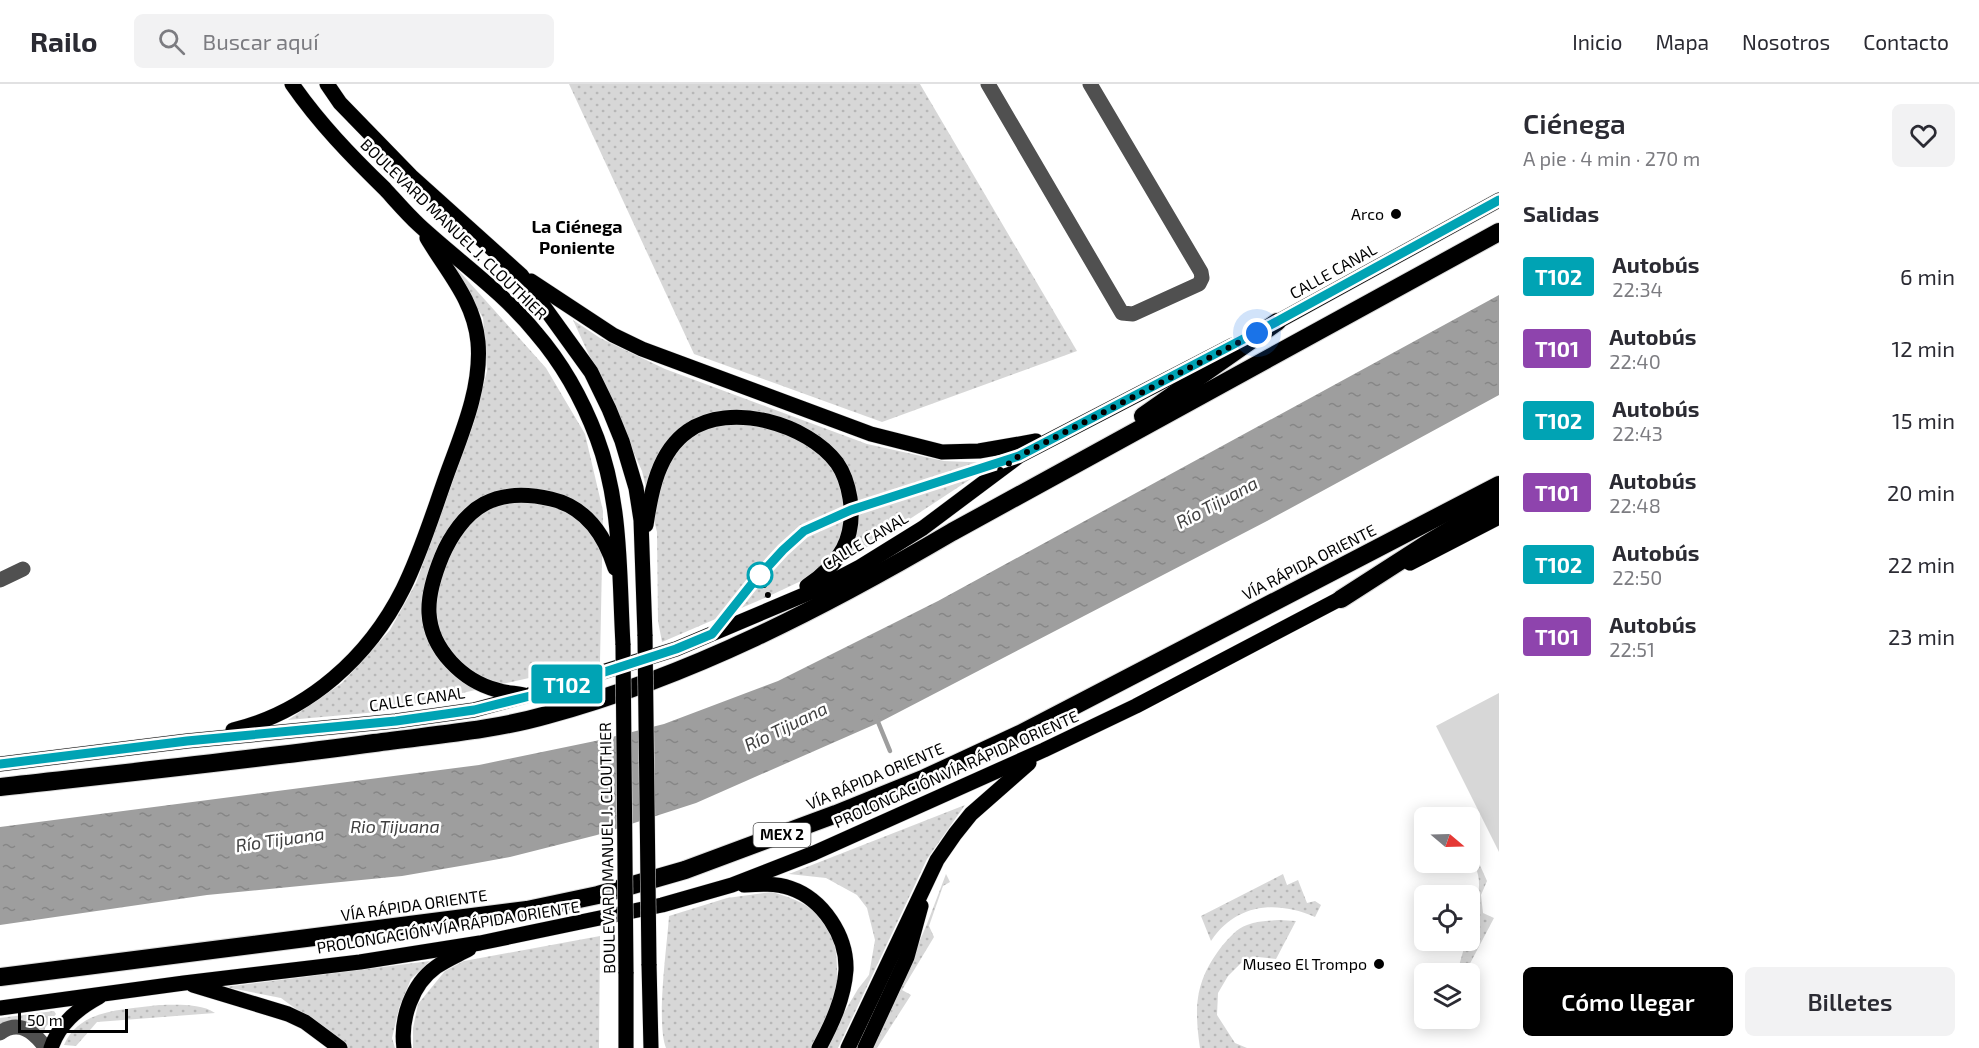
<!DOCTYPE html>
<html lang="es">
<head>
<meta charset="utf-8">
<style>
	:root { --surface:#fff; --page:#f2f2f3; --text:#2b2b33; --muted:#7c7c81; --line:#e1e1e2; --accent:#000 }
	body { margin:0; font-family:"Exo 2",sans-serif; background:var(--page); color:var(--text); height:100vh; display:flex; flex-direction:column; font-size:22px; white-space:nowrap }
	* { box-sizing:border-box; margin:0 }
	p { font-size:20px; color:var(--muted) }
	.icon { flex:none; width:33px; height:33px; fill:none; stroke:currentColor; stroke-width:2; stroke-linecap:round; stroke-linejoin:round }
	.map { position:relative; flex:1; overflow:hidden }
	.details { display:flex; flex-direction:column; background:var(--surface); width:480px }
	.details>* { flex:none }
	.badge { padding:0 12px; border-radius:4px; font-size:21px; line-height:39px }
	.needle { width:39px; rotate:109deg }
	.tools { position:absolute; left:1414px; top:723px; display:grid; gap:12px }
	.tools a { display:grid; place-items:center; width:66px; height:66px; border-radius:9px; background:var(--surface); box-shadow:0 3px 15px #0003; font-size:30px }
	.scale { position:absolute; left:18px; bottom:15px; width:110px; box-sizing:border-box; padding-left:6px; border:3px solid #000; border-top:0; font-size:16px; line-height:21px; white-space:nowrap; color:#000; -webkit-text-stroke:4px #fff; paint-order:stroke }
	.you { position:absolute; width:30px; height:30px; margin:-15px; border:4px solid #fff; border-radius:50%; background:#1a73e8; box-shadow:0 0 0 9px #1a73e833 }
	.map>.badge { position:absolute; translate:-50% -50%; box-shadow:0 0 0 3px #fff }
	h2 { padding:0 24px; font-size:22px; line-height:54px }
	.round { display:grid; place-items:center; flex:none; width:63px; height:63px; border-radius:9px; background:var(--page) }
	.overview { display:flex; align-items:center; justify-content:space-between; height:102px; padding:0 24px }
	h1 { font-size:28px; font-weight:600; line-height:45px }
	.cta { display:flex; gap:12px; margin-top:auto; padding:12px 24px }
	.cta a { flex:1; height:69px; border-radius:9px; background:var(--accent); color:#fff; font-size:24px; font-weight:600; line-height:69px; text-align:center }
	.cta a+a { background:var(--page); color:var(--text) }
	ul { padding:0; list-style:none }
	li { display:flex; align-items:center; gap:18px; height:72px; padding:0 24px }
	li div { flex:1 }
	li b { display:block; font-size:22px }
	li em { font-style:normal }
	li .badge { min-width:66px; font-weight:700; text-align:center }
	header { display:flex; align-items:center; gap:36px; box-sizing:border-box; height:84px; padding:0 30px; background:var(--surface); border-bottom:2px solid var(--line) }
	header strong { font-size:28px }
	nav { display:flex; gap:33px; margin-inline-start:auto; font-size:21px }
	.search { width:420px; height:54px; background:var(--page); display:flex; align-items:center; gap:15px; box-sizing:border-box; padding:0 21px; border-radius:9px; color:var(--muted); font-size:22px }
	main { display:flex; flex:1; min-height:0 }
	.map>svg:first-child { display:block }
</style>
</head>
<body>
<header>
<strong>Railo</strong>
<div class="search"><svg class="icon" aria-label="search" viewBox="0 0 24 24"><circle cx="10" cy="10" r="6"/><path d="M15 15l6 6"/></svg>Buscar aquí</div>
<nav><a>Inicio</a><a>Mapa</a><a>Nosotros</a><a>Contacto</a></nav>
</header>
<main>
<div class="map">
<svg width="1499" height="964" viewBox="0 0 1499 964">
	<defs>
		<pattern id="grass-dots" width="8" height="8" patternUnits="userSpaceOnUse" patternTransform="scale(1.5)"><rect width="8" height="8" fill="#d7d7d7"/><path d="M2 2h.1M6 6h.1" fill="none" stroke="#b7b7b7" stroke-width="1.8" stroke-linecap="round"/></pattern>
		<pattern id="water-ripples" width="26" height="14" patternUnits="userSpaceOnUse" patternTransform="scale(1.5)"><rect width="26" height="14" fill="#9e9e9e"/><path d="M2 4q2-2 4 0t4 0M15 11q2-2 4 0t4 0" fill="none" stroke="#868686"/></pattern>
	</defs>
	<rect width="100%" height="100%" fill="#fff"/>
	<!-- grass -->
	<g fill="url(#grass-dots)">
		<path d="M569,0H920L1077,267L882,338L694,270Z"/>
		<path d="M451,178L546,284L585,350L603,427L600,578L378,628L288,636L342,599L390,546L416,499L473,341L487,287L483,234Z"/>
		<path d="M573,236L600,254L665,285L867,360L944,377L995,379L852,473L767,513L662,558L658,537L657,448L642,387Z"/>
		<path d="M965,721L927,775L838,964H823L858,905L869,891L875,856L867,824L857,811L826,794L789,790Z"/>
		<path d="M1470,759L1487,797L1481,811L1483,829L1494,834L1465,889H1457L1466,857L1470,856C1470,837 1479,820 1479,801C1480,787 1470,774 1470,759Z"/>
		<path d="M946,790L950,798L943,802L929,842L934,853L902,906L911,911L877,964H873L927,840Z"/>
		<path d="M1283,790L1287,801L1298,796L1307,819L1315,817L1321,821L1315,833C1275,816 1236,820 1211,857L1201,832Z"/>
		<path d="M772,808C818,821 838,839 837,889C837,900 838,915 834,926C830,939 822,952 817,964H666C656,938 667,863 669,832L727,814Z"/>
		<path d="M1279,836L1296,837L1276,875L1258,873L1241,879L1228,892L1218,909L1217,931L1235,959L1247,964H1200C1194,922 1195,897 1222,862C1229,854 1237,844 1247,841C1257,837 1268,837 1279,836Z"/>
		<path d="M600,852L599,964H413V944L418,920L445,887L464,877Z"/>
		<path d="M430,877L411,895L399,924L392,954L395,964H345L326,947L281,914L225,903Z"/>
		<path d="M159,921C176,921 200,919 215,929L97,938L76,962L64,961C80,924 125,926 159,921Z"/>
		<path d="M54,927L56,930L45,944L42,954L0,942V934Z"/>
	</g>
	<!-- green -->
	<path fill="#d7d7d7" d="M1499,609V768L1436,642Z"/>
	<!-- water -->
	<path fill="url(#water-ripples)" d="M1499,211V311L1267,437L878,639L696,719L597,751L510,773L466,781L402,792L207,811L0,841V743L479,681L600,656L664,640L778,597L938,517Z"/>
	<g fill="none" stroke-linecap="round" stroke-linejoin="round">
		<!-- stream -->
		<path stroke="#9e9e9e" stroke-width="4.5" d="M876,633L890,667"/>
		<!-- major casing -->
		<g stroke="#dbdbdb" stroke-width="16">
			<g id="major">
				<path d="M292,0C319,39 351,72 385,105C396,117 407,130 419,141C458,177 503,208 536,249C562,279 583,317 597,354C622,420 619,492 623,561"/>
				<path d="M327,0L340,19L411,92L521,191L591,288L609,325L622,357L636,404L641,436L645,552"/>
				<path d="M531,197L613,251L642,265L871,350L942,368L979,367L1036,357"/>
				<path d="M1268,243L1499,116"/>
				<path d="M646,441C651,408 658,368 688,347C730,317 808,340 837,379C844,389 848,402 850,414C856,454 840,480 807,502"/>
				<path d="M1410,479L1499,433"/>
				<path d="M524,611C515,609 505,609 497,606C463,597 431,566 429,529C428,510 435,489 442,472C450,453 465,430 484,420C504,409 529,410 551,415C586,423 605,452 615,484"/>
				<path d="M233,646C308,628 369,573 403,505C421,469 433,429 447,390C462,349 482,303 478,258C474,216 447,188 427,154"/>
				<path d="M0,680L187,657L396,637L474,626L529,611L676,565L818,505L860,483L923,444L1019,372L1233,261"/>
				<path d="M744,801C759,800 776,799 790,804C823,815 847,852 846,886C844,914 832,940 819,964"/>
				<path d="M649,880L651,964"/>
				<path d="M193,901L288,930L305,938L340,964"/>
				<path d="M0,924L184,899L360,878L480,859L662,821L732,801L814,769L1044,666L1136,622L1351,509"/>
				<path d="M51,964C59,940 77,925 99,913"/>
				<path d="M404,964C400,935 412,900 436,883C446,876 458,871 469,865"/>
				<path d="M626,964V888"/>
				<path d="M848,964L937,776L955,750L971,730L1029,679"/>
				<path d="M865,964L907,873L921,822"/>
			</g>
		</g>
		<!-- highway casing -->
		<g stroke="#dbdbdb" stroke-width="20">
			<g id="highway">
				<path d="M1143,332L1277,238"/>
				<path d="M1341,515L1425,461L1499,417"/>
				<path d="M0,703C125,689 249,676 374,659C431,651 491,647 547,631C691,592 824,523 952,448L1499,148"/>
				<path d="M0,893L527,826L598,811L685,786L836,730L925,694L1020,650L1499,401"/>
			</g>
		</g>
		<!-- minor -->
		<g stroke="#505050" stroke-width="15">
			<path d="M988,0L1122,229L1133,230L1199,200L1202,194L1201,188L1090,0"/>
			<path d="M0,496L23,485"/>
			<path d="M0,949C19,935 34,948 46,964"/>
		</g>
		<!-- major -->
		<use href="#major" stroke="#000" stroke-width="15"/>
		<!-- highway -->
		<use href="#highway" stroke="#000" stroke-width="18"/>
		<!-- major-bridge casing -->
		<g stroke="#dbdbdb" stroke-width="16" stroke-linecap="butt">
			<g id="major-bridge">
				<path d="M645,552L649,880"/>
				<path d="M623,561L626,888"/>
			</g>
		</g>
		<!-- major-bridge -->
		<use href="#major-bridge" stroke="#000" stroke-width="15"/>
	</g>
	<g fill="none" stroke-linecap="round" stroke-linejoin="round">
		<!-- line casing -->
		<g stroke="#fff" stroke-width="14">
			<path id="line" d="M0,680L187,657L396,637L474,626L530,612L676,565L712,550L751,501L783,466L804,447L851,426L1019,372L1276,238L1499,116"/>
		</g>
		<!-- line -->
		<use href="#line" stroke="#00a3b4" stroke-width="9"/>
		<!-- walk -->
		<path stroke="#000" stroke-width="6" stroke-dasharray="0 10.8" d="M760,491L773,524L818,505L860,483L923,444L1019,372L1257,249"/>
	</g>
	<!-- markers -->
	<g fill="#000" stroke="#fff" stroke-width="2">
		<circle cx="1396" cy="130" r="6"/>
		<circle cx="1379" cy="880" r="6"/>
	</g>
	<circle fill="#fff" stroke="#00a3b4" stroke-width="3" cx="760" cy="491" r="12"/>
	<g text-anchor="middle" stroke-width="5" stroke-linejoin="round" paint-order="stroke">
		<!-- shield labels -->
		<rect fill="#fff" stroke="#4c4c4c" stroke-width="1.5" x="753.5" y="739" width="57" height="24" rx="4.5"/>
		<g font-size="15" font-weight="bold" fill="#000">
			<text x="782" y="756">MEX 2</text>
		</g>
		<!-- poi labels -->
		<g font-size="16" fill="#000" stroke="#fff" text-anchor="end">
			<text x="1384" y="136">Arco</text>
			<text x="1367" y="886">Museo El Trompo</text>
		</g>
		<!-- street labels -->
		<g font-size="16" fill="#000" stroke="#fff">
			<text transform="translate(454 145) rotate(44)" y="6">BOULEVARD MANUEL J. CLOUTHIER</text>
			<text transform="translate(1333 187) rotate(-29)" y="6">CALLE CANAL</text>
			<text transform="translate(865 457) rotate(-31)" y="6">CALLE CANAL</text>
			<text transform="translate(1309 478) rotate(-27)" y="6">VÍA RÁPIDA ORIENTE</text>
			<text transform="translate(417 615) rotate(-8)" y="6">CALLE CANAL</text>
			<text transform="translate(956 685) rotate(-24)" y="6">PROLONGACIÓN VÍA RÁPIDA ORIENTE</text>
			<text transform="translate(875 692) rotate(-23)" y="6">VÍA RÁPIDA ORIENTE</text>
			<text transform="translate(607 764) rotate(-91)" y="6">BOULEVARD MANUEL J. CLOUTHIER</text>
			<text transform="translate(414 821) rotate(-8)" y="6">VÍA RÁPIDA ORIENTE</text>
			<text transform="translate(448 843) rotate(-9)" y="6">PROLONGACIÓN VÍA RÁPIDA ORIENTE</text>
		</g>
		<!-- neighbourhood labels -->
		<g font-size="18" font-weight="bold" fill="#000" stroke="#fff">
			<text x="577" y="149">La Ciénega<tspan x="577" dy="21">Poniente</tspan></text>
		</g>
		<!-- water labels -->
		<g font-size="18" font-style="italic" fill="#3f3f3f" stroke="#fff">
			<text transform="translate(1217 419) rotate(-28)" y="6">Río Tijuana</text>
			<text transform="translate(786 643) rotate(-26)" y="6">Río Tijuana</text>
			<text x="395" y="749">Rio Tijuana</text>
			<text transform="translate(280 756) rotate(-8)" y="6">Río Tijuana</text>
		</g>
	</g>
</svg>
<div class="tools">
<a><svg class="needle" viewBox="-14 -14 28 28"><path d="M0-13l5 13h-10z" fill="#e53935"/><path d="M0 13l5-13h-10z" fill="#7c7c81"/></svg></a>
<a><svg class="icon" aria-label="locate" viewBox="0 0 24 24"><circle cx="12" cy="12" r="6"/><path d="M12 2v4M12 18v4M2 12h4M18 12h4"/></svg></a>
<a><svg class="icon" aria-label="layers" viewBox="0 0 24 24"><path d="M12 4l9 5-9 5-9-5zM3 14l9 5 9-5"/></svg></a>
</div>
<div class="scale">50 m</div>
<div class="you" style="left:1257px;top:249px"></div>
<b class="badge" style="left:567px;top:600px;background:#00a3b4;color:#fff">T102</b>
</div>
<section class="details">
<div class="overview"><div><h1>Ciénega</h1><p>A pie · 4 min · 270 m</p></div><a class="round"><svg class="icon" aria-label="heart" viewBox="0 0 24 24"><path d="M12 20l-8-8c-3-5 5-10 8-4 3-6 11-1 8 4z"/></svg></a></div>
<h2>Salidas</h2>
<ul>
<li><span class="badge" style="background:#00a3b4;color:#fff">T102</span><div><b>Autobús</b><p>22:34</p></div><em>6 min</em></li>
<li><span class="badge" style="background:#8e44ad;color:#fff">T101</span><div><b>Autobús</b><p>22:40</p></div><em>12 min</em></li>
<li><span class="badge" style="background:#00a3b4;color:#fff">T102</span><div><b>Autobús</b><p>22:43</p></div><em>15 min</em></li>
<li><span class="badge" style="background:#8e44ad;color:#fff">T101</span><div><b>Autobús</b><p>22:48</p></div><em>20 min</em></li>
<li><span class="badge" style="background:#00a3b4;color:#fff">T102</span><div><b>Autobús</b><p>22:50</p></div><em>22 min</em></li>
<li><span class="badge" style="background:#8e44ad;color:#fff">T101</span><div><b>Autobús</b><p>22:51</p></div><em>23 min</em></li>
</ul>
<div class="cta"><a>Cómo llegar</a><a>Billetes</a></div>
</section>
</main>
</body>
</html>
